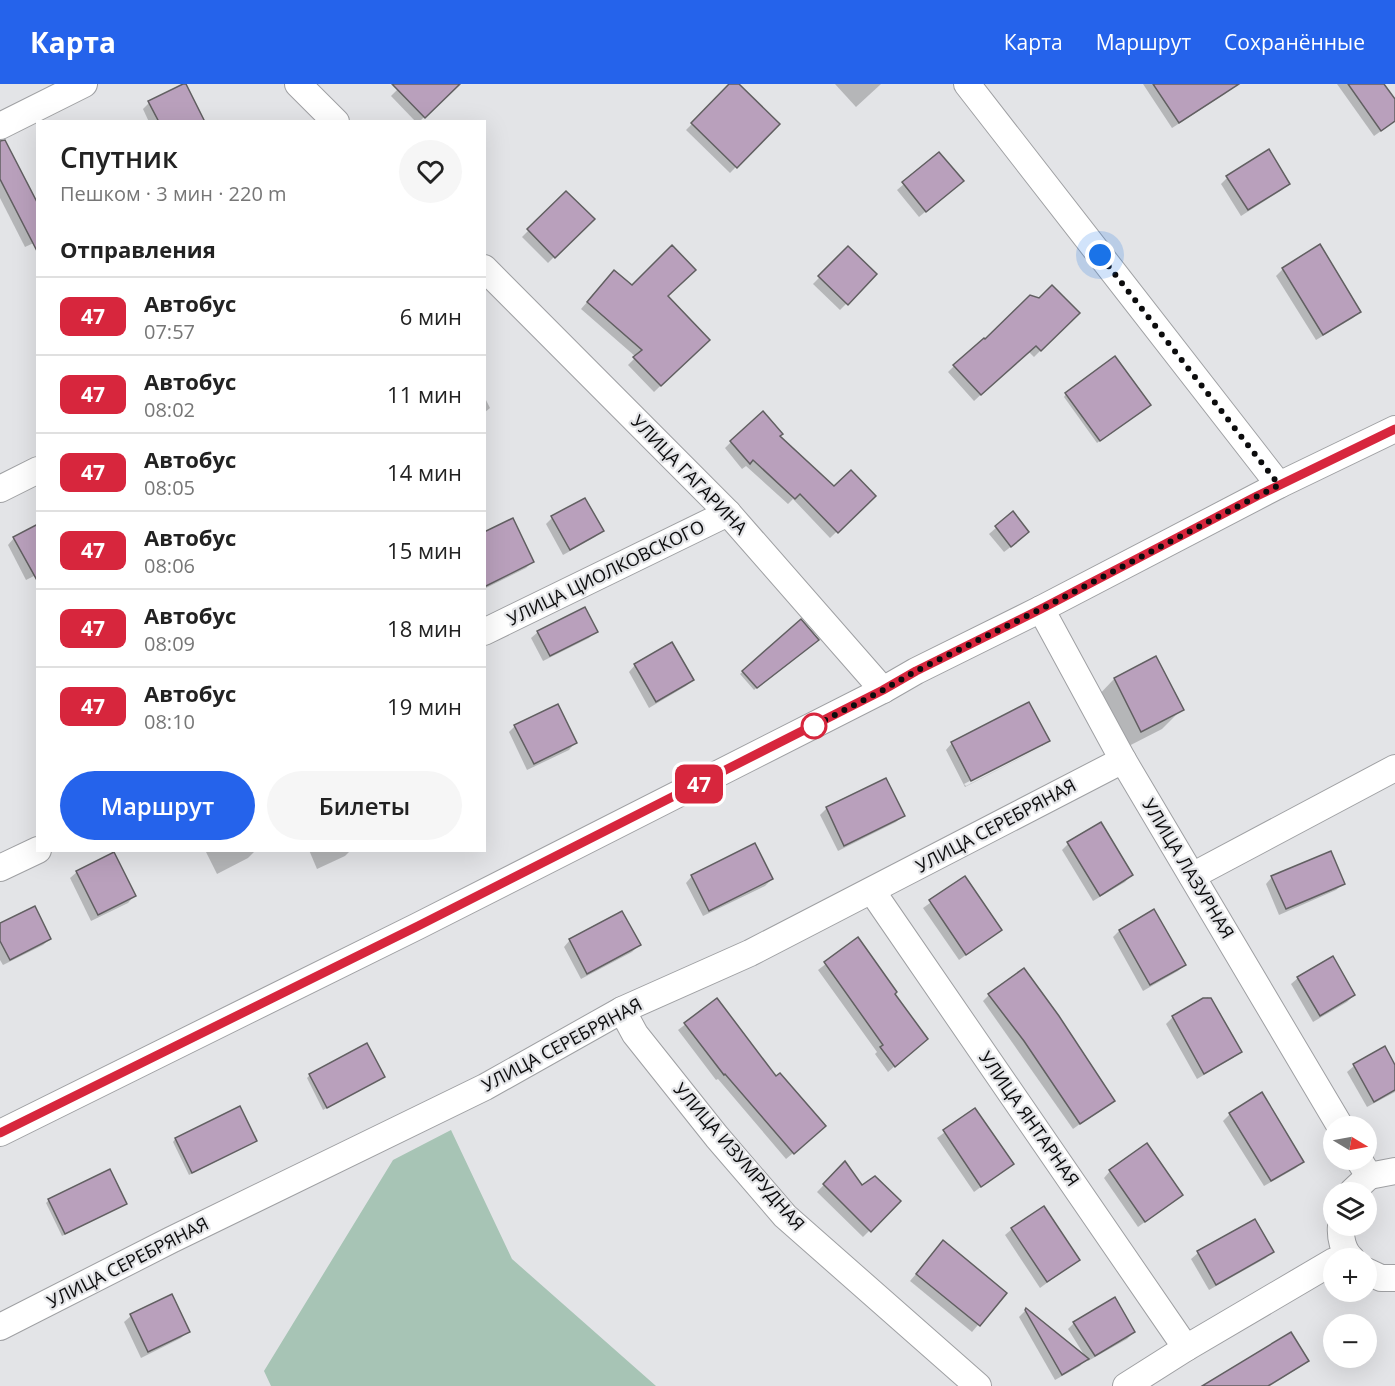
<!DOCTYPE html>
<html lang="ru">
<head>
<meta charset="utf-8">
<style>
	:root { --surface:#fff; --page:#f6f6f6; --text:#222; --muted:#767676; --line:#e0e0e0; --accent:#2563eb }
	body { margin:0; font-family:"Open Sans",sans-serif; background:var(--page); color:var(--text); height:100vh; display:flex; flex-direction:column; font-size:22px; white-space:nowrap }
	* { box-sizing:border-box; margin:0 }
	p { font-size:20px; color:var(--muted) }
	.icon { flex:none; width:33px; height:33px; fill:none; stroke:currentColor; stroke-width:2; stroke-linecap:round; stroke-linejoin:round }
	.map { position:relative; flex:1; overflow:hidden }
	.panel { position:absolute; left:36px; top:36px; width:450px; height:732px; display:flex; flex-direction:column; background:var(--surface); border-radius:0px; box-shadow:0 6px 24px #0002 }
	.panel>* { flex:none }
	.badge { padding:0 12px; border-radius:9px; font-size:21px; line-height:39px }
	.needle { width:39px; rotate:100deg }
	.fabs { position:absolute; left:1323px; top:1032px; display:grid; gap:12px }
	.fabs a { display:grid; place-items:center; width:54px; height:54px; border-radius:50%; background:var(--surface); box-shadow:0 6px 24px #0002; font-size:30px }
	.you { position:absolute; width:30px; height:30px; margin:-15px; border:4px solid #fff; border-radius:50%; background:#1a73e8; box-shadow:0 0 0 9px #1a73e833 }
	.map>.badge { position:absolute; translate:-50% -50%; box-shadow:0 0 0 3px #fff }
	h2 { padding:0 24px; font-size:22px; line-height:54px }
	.round { display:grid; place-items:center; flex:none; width:63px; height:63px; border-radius:32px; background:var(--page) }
	.summary { display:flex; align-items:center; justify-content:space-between; height:102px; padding:0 24px }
	h1 { font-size:28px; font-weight:600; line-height:45px }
	.action { display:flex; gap:12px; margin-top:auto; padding:12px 24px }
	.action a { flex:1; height:69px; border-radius:36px; background:var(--accent); color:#fff; font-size:24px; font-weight:600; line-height:69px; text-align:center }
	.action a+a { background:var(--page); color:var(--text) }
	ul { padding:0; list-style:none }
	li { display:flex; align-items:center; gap:18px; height:78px; padding:0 24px; border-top:2px solid var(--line) }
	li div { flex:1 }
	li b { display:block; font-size:22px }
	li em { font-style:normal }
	li .badge { min-width:66px; font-weight:700; text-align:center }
	header { display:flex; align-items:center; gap:36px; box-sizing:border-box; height:84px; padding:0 30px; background:var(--accent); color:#fff }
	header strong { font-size:28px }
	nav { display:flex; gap:33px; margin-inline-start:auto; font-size:21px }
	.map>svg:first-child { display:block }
</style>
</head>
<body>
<header>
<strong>Карта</strong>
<nav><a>Карта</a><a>Маршрут</a><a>Сохранённые</a></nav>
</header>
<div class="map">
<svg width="1395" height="1302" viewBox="0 0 1395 1302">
	<rect width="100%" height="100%" fill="#e3e4e7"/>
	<!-- green -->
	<path fill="#a7c4b5" d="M451,1046L512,1175L656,1302H271L264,1287L393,1076Z"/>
	<!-- shadow -->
	<g fill="#0003">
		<path d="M403,0H450L454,4L419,38H416L391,12Z"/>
		<path d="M731,0H737L778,40L730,89L686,46Z"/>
		<path d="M835,0H881L856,23Z"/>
		<path d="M1143,0H1229L1232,4L1225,10L1172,44Z"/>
		<path d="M1337,0H1382L1395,17V37L1374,52Z"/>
		<path d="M149,19L204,38H149L143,25Z"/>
		<path d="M939,70L955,103L919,133L897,106Z"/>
		<path d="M0,78L38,157L25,163L0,114Z"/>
		<path d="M1227,94L1288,99L1282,106L1241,132L1221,100Z"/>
		<path d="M566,109L592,135L548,179L522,153Z"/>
		<path d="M1319,163L1359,228L1353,234L1316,256L1276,192L1283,185Z"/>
		<path d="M848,164L875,191L840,226L813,200Z"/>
		<path d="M608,194L666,212L708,256L654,308L628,281L636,273L581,225Z"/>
		<path d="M1078,229L1034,273L1028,267L974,317L948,288L954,282Z"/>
		<path d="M1066,310L1146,323L1097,359L1064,313Z"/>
		<path d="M484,312L490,324L484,329Z"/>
		<path d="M778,353L834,404L874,412L830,454L793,415L788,420L746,382L742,385L725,364L731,358Z"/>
		<path d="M1013,429L1021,455L1004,468L989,450Z"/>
		<path d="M552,434L602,446L595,453L563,471L546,440Z"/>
		<path d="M484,450L532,478L526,484L484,505Z"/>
		<path d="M14,454L38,490L26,496L8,461Z"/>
		<path d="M801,537L814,558L754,606L740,590Z"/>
		<path d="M596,547L589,554L543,577L531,554L538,548Z"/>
		<path d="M635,581L693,596L686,602L649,624L629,588Z"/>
		<path d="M1114,595L1182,625L1162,645L1121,666L1095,615Z"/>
		<path d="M515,642L575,659L569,666L527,686L509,648Z"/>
		<path d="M1048,657L1042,662V659L964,700L966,702L1042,663L965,703L946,666L952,659Z"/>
		<path d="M885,696L903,732L896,738L838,767L820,731L826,725Z"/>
		<path d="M1068,760L1131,791L1125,798L1093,817L1062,766Z"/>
		<path d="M205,766H253L254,768L248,774L217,790Z"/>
		<path d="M309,766H351L345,772L317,785Z"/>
		<path d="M77,788L134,812L128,819L91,837L70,794Z"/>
		<path d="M692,792L772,795L765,802L703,832L686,799Z"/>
		<path d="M1272,793L1343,800L1336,806L1279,831L1266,800Z"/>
		<path d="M965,794L1000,846L959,876L923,824Z"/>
		<path d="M1154,827L1184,881L1178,887L1143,907L1113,853L1119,847Z"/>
		<path d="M0,841L50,855L43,861L3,881L0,876Z"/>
		<path d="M858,855L919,961L888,988L875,970L877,968L818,886Z"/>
		<path d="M570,856L639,861L632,868L581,895L564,863Z"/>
		<path d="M1298,894L1354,911L1347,918L1313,938L1291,900Z"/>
		<path d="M989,911L1113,1016L1073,1045L983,917Z"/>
		<path d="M1208,913L1240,968L1233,974L1197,995L1166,940L1173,933Z"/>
		<path d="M717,916L817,1049L786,1075L718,995L716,996L678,946Z"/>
		<path d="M1384,964L1395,984V1008L1367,1023L1347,988L1354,982Z"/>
		<path d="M310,991L383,993L323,1026L307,994Z"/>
		<path d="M1262,1010L1302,1078L1296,1084L1264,1102L1223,1037L1230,1030Z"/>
		<path d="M975,1026L1012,1080L974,1108L937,1054Z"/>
		<path d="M175,1055L255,1057L189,1091L173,1058Z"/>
		<path d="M845,1079L862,1103L899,1117L863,1153L817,1108Z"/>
		<path d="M1110,1087L1181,1111L1138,1143L1104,1094Z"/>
		<path d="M49,1116L125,1120L62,1152L46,1119Z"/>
		<path d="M1254,1137L1272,1167L1266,1174L1209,1206L1191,1175L1198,1169Z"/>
		<path d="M1012,1145L1078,1176L1040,1204L1005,1151Z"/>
		<path d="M937,1165L1005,1209L972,1248L910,1197Z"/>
		<path d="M1026,1226L1086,1275L1080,1282L1055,1296L1019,1233Z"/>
		<path d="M131,1232L188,1247L181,1254L141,1274L124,1238Z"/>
		<path d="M1074,1239L1134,1248L1127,1255L1088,1277L1068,1245Z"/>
		<path d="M1307,1277L1300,1283L1270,1302H1202Z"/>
	</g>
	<!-- building -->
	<g fill="#b9a0bc" stroke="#615f61" stroke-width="1.5">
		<path d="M183,0H186L205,38H159L148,17Z"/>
		<path d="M392,0H460L425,34Z"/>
		<path d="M729,0H739L780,40L737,84L691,39Z"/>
		<path d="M1153,0H1239L1179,39Z"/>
		<path d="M1348,0H1384L1395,15V37L1381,47Z"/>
		<path d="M5,56L38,120V169L0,95V57Z"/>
		<path d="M1269,65L1290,100L1248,126L1226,92Z"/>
		<path d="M939,68L964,97L926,128L902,98Z"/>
		<path d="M566,107L595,135L555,174L527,145Z"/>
		<path d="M1320,160L1361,228L1323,251L1282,184Z"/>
		<path d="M672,161L696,186L668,212L710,256L661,302L633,273L642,266L587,218L614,186L632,201Z"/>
		<path d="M848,162L877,190L848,221L818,192Z"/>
		<path d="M1052,201L1080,229L1041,267L1036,262L981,311L953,281L984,254L985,255L1030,211L1039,214Z"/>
		<path d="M1115,272L1151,321L1100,357L1065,309Z"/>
		<path d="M763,327L783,350L780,352L834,402L851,386L876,412L838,449L800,410L795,415L753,376L750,380L730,357Z"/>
		<path d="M585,414L604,447L570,466L551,432Z"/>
		<path d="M1013,427L1029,448L1011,463L995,442Z"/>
		<path d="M513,434L534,478L484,503V448Z"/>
		<path d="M38,440V498L13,453Z"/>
		<path d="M585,523L598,548L550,572L537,547Z"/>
		<path d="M801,535L819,556L757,604L742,587Z"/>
		<path d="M672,558L694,596L656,618L634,580Z"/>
		<path d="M1156,572L1184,626L1141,648L1114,594Z"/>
		<path d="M1029,618L1050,657L971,697L951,658Z"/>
		<path d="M558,620L577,659L534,680L514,641Z"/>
		<path d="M886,694L905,732L844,762L826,723Z"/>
		<path d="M1101,738L1133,791L1100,812L1067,758Z"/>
		<path d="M755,759L773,795L709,827L691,791Z"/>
		<path d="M1331,767L1345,800L1286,825L1271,792Z"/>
		<path d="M114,768L136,812L98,831L76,787Z"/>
		<path d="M965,792L1002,846L966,871L929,816Z"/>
		<path d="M35,822L51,855L10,876L0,857V839Z"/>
		<path d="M1154,825L1186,881L1150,901L1119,846Z"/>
		<path d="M622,827L641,861L587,890L569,855Z"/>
		<path d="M858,853L897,908L895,910L928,955L895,983L880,963L883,961L824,878Z"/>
		<path d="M1333,872L1355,911L1320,932L1297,893Z"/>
		<path d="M1024,884L1059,932L1115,1017L1080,1040L1024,957L988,910Z"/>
		<path d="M717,914L776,992L780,989L826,1042L794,1070L725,990L724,991L684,939Z"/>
		<path d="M1203,914H1211L1242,968L1204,990L1172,932Z"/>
		<path d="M367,959L385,993L327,1024L309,990Z"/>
		<path d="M1385,962L1395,981V1006L1374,1018L1353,980Z"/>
		<path d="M1262,1008L1304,1078L1271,1097L1229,1029Z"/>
		<path d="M240,1022L257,1057L192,1089L175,1054Z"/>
		<path d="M975,1024L1014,1080L981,1103L943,1046Z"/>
		<path d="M1147,1059L1183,1111L1145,1138L1109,1086Z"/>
		<path d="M845,1077L862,1101L875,1092L901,1117L871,1148L823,1100Z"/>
		<path d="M110,1085L127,1120L65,1150L48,1115Z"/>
		<path d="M1044,1122L1080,1176L1047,1198L1011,1144Z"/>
		<path d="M1255,1135L1274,1168L1216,1201L1197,1167Z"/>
		<path d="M943,1156L1007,1209L980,1242L916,1190Z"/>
		<path d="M172,1210L190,1248L148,1268L130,1230Z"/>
		<path d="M1115,1213L1135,1248L1095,1272L1073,1238Z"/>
		<path d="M1026,1224L1089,1275L1062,1291L1025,1226Z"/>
		<path d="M1291,1248L1309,1277L1268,1302H1202Z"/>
	</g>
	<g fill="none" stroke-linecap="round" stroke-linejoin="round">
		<!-- minor casing -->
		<g stroke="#9fa0a3" stroke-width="28">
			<g id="minor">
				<path d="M298,0L336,38"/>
				<path d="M967,0L1279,401"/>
				<path d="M0,42L84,0"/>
				<path d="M484,184L728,429L883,606"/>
				<path d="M0,405L38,386"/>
				<path d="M1041,525L1123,676L1340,1042"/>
				<path d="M484,548L728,429"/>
				<path d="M0,784L38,766"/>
				<path d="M1192,792L1395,684"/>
				<path d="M872,807L1186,1264"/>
				<path d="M622,926L635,950L717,1053L785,1132L978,1302"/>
				<path d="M0,1049L418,842L883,606L916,587L1041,525L1279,401L1395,345"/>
				<path d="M1359,1076L1369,1092L1395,1087"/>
				<path d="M1352,1108L1369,1092"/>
				<path d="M1341,1142C1340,1153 1343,1167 1351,1174"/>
				<path d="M1366,1187L1381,1194H1395"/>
				<path d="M0,1243L171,1156L485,1003L622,926L750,869L1123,676"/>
				<path d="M1126,1302L1186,1264L1334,1177"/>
			</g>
		</g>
		<!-- minor -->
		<use href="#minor" stroke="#fff" stroke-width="26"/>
	</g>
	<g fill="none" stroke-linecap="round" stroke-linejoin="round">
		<!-- line casing -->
		<g stroke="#fff" stroke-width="14">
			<path id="line" d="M0,1049L418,842L883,606L916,587L1041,525L1257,412L1395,345"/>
		</g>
		<!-- line -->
		<use href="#line" stroke="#d7263d" stroke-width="9"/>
		<!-- walk -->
		<path stroke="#0c0c0d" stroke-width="6" stroke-dasharray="0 10.8" d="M814,642L810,644L883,606L916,587L1041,525L1279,401L1100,171"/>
	</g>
	<!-- markers -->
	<circle fill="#fff" stroke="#d7263d" stroke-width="3" cx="814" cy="642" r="12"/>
	<g text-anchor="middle" stroke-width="4.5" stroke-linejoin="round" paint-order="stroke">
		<!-- street labels -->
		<g font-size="18" fill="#0c0c0d" stroke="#e3e4e7">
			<text transform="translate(689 391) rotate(46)" y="6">УЛИЦА ГАГАРИНА</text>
			<text transform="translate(606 489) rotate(-26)" y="6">УЛИЦА ЦИОЛКОВСКОГО</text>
			<text transform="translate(996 742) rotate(-28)" y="6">УЛИЦА СЕРЕБРЯНАЯ</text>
			<text transform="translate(1188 785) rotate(59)" y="6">УЛИЦА ЛАЗУРНАЯ</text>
			<text transform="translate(562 961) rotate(-28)" y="6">УЛИЦА СЕРЕБРЯНАЯ</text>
			<text transform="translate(1029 1035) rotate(55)" y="6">УЛИЦА ЯНТАРНАЯ</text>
			<text transform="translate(739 1073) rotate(49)" y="6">УЛИЦА ИЗУМРУДНАЯ</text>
			<text transform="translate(128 1179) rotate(-27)" y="6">УЛИЦА СЕРЕБРЯНАЯ</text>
		</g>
	</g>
</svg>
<div class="fabs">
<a><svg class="needle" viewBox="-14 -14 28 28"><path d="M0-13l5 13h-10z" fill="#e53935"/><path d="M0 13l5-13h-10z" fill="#767676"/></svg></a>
<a><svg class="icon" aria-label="layers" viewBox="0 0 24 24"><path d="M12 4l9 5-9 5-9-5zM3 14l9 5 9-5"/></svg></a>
<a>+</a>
<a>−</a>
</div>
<div class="you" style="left:1100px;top:171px"></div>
<b class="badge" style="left:699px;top:700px;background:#d7263d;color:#fff">47</b>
<section class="panel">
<div class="summary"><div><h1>Спутник</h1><p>Пешком · 3 мин · 220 m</p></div><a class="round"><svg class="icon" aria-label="heart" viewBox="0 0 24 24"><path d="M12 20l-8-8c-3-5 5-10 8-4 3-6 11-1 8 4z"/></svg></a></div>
<h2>Отправления</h2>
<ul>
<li><span class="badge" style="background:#d7263d;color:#fff">47</span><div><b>Автобус</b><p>07:57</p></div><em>6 мин</em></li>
<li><span class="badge" style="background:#d7263d;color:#fff">47</span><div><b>Автобус</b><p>08:02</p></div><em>11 мин</em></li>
<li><span class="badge" style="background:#d7263d;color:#fff">47</span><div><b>Автобус</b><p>08:05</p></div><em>14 мин</em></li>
<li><span class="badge" style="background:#d7263d;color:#fff">47</span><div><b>Автобус</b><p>08:06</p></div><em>15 мин</em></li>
<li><span class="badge" style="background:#d7263d;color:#fff">47</span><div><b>Автобус</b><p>08:09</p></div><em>18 мин</em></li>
<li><span class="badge" style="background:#d7263d;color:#fff">47</span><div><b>Автобус</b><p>08:10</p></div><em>19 мин</em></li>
</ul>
<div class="action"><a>Маршрут</a><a>Билеты</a></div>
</section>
</div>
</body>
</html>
